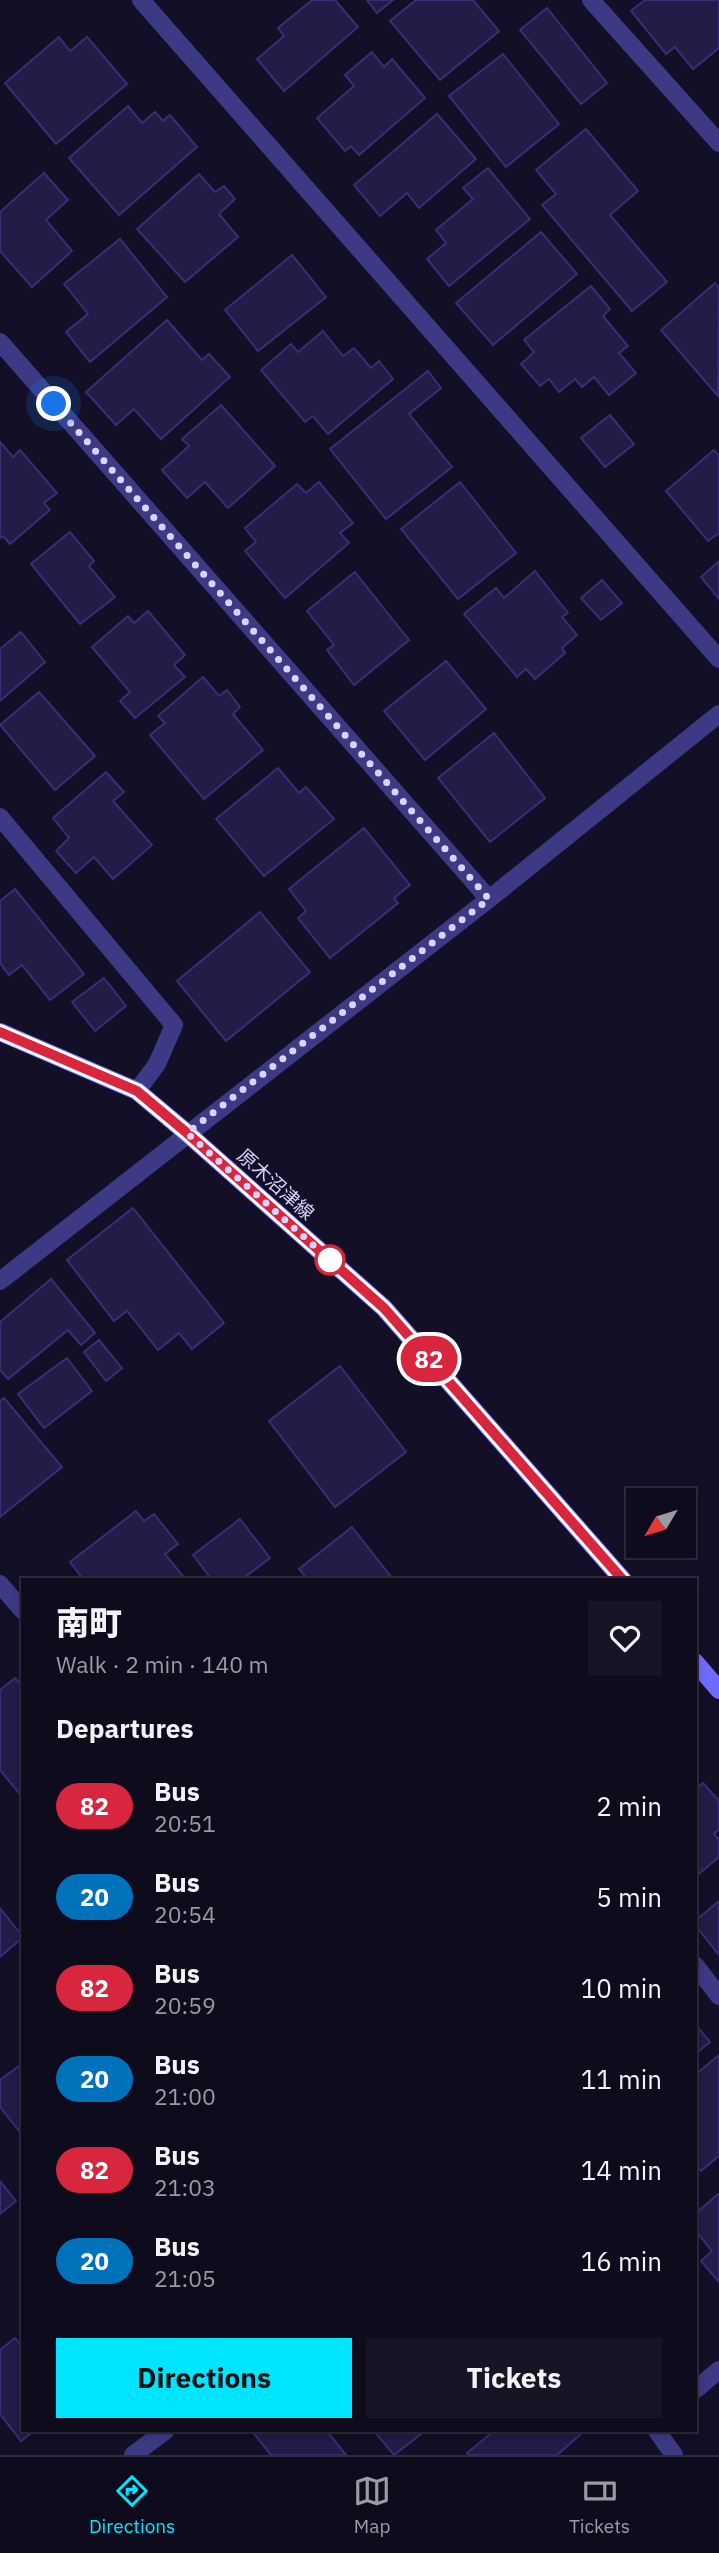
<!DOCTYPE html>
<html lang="en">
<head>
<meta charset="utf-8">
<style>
	:root { --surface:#0e0b1c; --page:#171425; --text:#f1f3f6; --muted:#9b9ba3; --line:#2e2b3b; --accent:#00e5ff }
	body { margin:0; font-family:"IBM Plex Sans","Noto Sans JP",sans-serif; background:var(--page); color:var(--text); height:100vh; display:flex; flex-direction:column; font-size:26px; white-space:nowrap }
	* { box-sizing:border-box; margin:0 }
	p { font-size:23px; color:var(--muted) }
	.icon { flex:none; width:38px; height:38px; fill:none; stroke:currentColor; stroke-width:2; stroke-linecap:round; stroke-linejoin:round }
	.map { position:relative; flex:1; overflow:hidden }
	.sheet { position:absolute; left:21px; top:1578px; width:676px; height:854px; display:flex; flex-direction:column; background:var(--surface); border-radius:0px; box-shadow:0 4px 10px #0003,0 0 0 2px var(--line) }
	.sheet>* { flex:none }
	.badge { padding:0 14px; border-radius:23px; font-size:24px; line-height:46px }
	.needle { width:46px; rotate:232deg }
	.tools { position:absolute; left:626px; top:1488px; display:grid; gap:14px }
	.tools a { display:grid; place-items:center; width:70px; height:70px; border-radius:0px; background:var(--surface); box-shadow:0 4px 10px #0003,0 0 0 2px var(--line); font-size:35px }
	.you { position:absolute; width:35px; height:35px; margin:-18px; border:5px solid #fff; border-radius:50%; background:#1a73e8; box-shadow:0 0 0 10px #1a73e833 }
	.map>.badge { position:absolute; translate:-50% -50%; box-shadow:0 0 0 4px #fff }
	h2 { padding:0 35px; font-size:26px; line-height:63px }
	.round { display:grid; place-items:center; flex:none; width:74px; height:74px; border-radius:0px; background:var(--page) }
	.summary { display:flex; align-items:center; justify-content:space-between; height:119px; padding:0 35px }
	h1 { font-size:33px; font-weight:800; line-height:52px }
	.primary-button { display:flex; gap:14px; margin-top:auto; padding:14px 35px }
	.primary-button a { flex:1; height:80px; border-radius:0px; background:var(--accent); color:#111; font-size:28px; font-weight:800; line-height:80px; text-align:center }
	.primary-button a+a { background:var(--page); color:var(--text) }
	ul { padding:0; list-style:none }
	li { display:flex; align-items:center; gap:21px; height:91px; padding:0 35px }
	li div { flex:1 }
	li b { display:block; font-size:26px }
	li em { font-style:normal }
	li .badge { min-width:77px; font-weight:700; text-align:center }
	.tabs { display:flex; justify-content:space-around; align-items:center; height:98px; border-top:2px solid var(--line); background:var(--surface); font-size:19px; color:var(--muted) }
	.tabs a { display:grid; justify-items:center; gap:4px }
	.tabs .selected { color:var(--accent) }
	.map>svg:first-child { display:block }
</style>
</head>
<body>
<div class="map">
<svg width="719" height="2455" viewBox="0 0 719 2455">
	<rect width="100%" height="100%" fill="#130f26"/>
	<!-- building -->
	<g fill="#241b47" stroke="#3b2d73" stroke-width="2">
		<path d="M312,0H335L358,27L284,91L257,59L284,36L278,28Z"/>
		<path d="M367,0H393L377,13Z"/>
		<path d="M416,0H473L499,31L440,80L390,21Z"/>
		<path d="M645,0H719V48L693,69L675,47L666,54L631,11Z"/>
		<path d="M547,8L607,83L581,104L520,30Z"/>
		<path d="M59,37L70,51L87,37L127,84L56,144L5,83Z"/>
		<path d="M372,52L384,67L392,59L425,98L359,155L351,146L345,151L317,118L354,86L345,75Z"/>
		<path d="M503,54L559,124L506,167L449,96Z"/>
		<path d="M128,106L142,123L155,112L163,121L170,115L197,147L119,215L69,158Z"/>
		<path d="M437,114L476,159L419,208L407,193L380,216L354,185Z"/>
		<path d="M586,129L638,191L610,215L667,282L632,311L542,205L556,194L536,170Z"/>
		<path d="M488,168L530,219L449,286L427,259L446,243L436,230L473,199L463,188Z"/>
		<path d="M44,173L68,200L46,220L72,251L32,287L0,251V212Z"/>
		<path d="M199,174L215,192L224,186L235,199L219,214L238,237L185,282L137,229Z"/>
		<path d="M541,232L577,274L493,345L456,303Z"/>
		<path d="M120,239L167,297L90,362L66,332L88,314L64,284Z"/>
		<path d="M292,255L326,297L258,351L225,310Z"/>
		<path d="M715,283L719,288L718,396L661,330Z"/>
		<path d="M591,286L610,309L603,316L628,346L619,353L636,373L609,395L594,377L582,387L575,379L559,392L549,379L540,386L521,364L534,352L524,340Z"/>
		<path d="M167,320L202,360L209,354L230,377L161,439L134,409L116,425L86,392Z"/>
		<path d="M323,331L343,356L354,348L371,368L379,361L393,379L328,434L313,416L305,422L261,370L291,344L298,352Z"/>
		<path d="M428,371L441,388L409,414L452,467L386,519L330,449Z"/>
		<path d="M221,405L275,466L228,508L205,482L187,498L162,470L189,446L182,439Z"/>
		<path d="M610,415L634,444L605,467L581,438Z"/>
		<path d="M0,442L13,457L20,450L57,493L44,503L50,510L10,544L3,536L0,538Z"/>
		<path d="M714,450L719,456V533L708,541L666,491Z"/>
		<path d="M319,482L353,523L340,533L349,543L285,598L245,551L256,542L245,528L297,484L306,493Z"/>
		<path d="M460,482L516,553L458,599L401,529Z"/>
		<path d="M70,532L94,561L89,566L115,597L80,624L31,564Z"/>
		<path d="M719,561V599L701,577Z"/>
		<path d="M535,571L568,613L562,617L577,635L562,648L565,653L535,679L526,669L517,677L464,614L496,588L504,598Z"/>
		<path d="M355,572L409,640L354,685L327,650L334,645L307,611Z"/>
		<path d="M602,580L622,603L601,620L581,598Z"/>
		<path d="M148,611L185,655L174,665L185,677L135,718L120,701L130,692L92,647L128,616L134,623Z"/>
		<path d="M21,632L45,662L0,701V649Z"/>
		<path d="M446,661L486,709L425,760L384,711Z"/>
		<path d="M203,677L219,696L227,690L240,707L233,714L263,750L204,799L150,735L165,723L158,716Z"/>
		<path d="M39,692L95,756L55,790L0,725Z"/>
		<path d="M494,733L545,798L490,842L438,778Z"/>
		<path d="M278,768L299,793L306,787L334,819L264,876L216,819Z"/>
		<path d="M106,772L124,792L113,801L152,845L113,879L94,857L76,873L56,851L69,838L53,818Z"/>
		<path d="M364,828L410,885L394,898L398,903L330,958L298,918L306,911L289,889Z"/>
		<path d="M15,889L84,974L50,1000L22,965L9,975L0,963V901Z"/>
		<path d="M260,912L310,972L226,1041L177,981Z"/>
		<path d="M104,978L126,1006L95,1031L72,1002Z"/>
		<path d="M133,1208L224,1323L192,1349L179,1333L158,1350L127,1311L114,1321L67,1260Z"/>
		<path d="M51,1279L95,1333L81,1345L68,1330L8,1379L0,1370V1322Z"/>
		<path d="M99,1340L122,1368L106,1381L84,1352Z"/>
		<path d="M67,1358L92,1391L44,1428L18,1394Z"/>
		<path d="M340,1366L406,1452L335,1507L269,1421Z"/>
		<path d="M4,1398L62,1467L0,1517V1401Z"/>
		<path d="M136,1511L144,1521L154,1514L178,1544L165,1554L186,1580H84L70,1562Z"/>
		<path d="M240,1519L270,1558L241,1580H212L193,1555Z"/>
		<path d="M352,1527L392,1578L308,1580L299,1569Z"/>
		<path d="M15,1678L23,1687V1798L0,1770V1690Z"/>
		<path d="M703,1783L719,1801V1829L714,1834L719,1840V1857L695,1877V1790Z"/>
		<path d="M719,1901V1955L695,1925V1921Z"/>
		<path d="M0,1908L23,1937L0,1957Z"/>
		<path d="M695,2024L710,2042L695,2054Z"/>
		<path d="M719,2055V2156L701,2171L695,2163V2075Z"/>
		<path d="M23,2063V2136L0,2107V2080Z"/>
		<path d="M0,2181L16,2201L0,2214Z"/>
		<path d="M718,2194L719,2195V2282L701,2261L712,2251L695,2230V2214Z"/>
		<path d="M15,2338L23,2348V2431H34L21,2441L0,2414V2350Z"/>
		<path d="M252,2431H327L346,2455H271Z"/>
		<path d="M374,2431H425L394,2455Z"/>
		<path d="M494,2431H576L580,2435L557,2455H469L467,2453Z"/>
	</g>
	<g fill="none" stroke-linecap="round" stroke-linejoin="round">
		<!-- lane -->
		<g stroke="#3d3a85" stroke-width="18">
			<path d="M695,1965L719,1996"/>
			<path d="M695,2390L719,2370"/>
			<path d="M133,2455L165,2431"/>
		</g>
		<!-- street -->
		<g stroke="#3d3a85" stroke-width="18">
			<path d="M141,0L719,659"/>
			<path d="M591,0L719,143"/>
			<path d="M0,342L489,899"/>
			<path d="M0,817L174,1025L157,1064L137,1091"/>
			<path d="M0,1281L489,899L719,714"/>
			<path d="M0,1584L23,1611"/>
			<path d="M657,2431L674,2455"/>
		</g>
		<!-- secondary -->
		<g stroke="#6f6bff" stroke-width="18">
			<path d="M0,1032L137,1091L187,1133L384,1308L623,1580"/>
			<path d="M695,1662L719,1690"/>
		</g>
	</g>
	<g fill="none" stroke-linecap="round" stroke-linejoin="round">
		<!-- line casing -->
		<g stroke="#fff" stroke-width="16">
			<path id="line" d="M0,1032L137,1091L187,1133L384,1308L623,1580"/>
		</g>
		<!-- line -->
		<use href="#line" stroke="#d7263d" stroke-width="10"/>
		<!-- walk -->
		<path stroke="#d9d4ff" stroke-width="7" stroke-dasharray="0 12.6" d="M54,404L489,899L187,1133L330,1260"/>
	</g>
	<!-- markers -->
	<circle fill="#fff" stroke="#d7263d" stroke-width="3.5" cx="330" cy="1260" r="14"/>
	<g text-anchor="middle" stroke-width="6" stroke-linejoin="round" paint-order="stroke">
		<!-- street labels -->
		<g font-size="19" fill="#d9d4ff" stroke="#130f26">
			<text transform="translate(276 1184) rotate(42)" y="7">原木沼津線</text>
		</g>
	</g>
</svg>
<div class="tools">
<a><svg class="needle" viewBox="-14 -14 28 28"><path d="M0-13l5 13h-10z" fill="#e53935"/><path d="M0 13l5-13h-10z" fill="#9b9ba3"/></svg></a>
</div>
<div class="you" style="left:54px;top:404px"></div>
<b class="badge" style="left:429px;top:1359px;background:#d7263d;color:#fff">82</b>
<section class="sheet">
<div class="summary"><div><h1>南町</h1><p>Walk · 2 min · 140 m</p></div><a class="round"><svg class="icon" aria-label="heart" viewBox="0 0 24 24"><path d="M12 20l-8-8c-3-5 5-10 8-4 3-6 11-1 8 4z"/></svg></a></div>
<h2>Departures</h2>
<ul>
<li><span class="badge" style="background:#d7263d;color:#fff">82</span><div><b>Bus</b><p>20:51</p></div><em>2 min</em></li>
<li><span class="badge" style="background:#0072bc;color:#fff">20</span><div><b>Bus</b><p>20:54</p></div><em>5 min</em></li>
<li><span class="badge" style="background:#d7263d;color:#fff">82</span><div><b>Bus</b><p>20:59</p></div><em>10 min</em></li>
<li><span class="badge" style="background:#0072bc;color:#fff">20</span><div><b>Bus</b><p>21:00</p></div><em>11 min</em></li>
<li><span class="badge" style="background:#d7263d;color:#fff">82</span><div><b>Bus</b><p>21:03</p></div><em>14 min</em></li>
<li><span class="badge" style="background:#0072bc;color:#fff">20</span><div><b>Bus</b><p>21:05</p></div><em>16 min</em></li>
</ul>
<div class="primary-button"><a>Directions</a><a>Tickets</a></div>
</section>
</div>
<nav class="tabs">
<a class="selected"><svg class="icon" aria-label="directions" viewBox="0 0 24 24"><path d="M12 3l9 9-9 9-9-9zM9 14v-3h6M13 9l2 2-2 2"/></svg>Directions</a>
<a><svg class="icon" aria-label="map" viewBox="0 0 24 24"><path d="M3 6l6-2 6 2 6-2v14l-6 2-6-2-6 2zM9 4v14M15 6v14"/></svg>Map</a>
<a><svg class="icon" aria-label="tickets" viewBox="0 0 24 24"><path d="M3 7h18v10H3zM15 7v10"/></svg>Tickets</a>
</nav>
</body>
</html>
